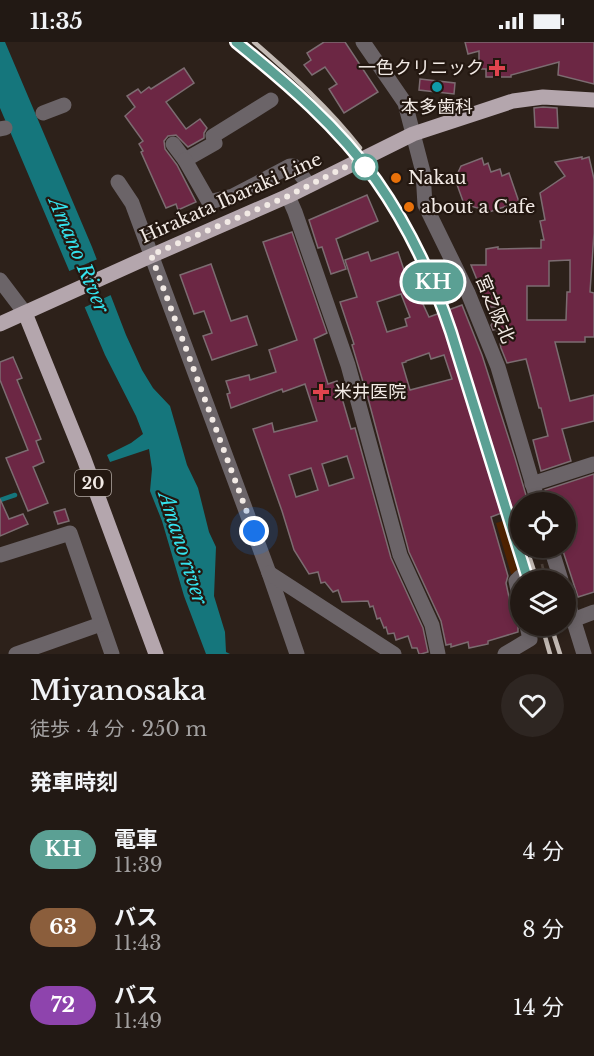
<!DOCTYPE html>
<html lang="ja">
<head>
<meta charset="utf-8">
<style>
	:root { --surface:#221914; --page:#2e2622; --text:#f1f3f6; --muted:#a2a0a0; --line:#3f3834 }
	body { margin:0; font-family:"Libre Baskerville","Noto Sans JP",serif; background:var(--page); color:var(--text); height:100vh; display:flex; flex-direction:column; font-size:22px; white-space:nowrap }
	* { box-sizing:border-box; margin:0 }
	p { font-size:20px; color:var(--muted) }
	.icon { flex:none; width:33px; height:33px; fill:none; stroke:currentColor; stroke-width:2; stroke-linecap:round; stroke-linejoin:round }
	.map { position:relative; height:612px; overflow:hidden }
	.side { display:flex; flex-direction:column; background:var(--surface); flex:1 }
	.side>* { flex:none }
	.badge { padding:0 12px; border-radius:20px; font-size:21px; line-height:39px }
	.buttons { position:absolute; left:510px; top:450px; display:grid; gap:12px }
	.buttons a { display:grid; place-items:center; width:66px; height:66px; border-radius:50%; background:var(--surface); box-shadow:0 3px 9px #0003,0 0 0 2px var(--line); font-size:30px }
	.you { position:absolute; width:30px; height:30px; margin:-15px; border:4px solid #fff; border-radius:50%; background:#1a73e8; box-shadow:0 0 0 9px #1a73e833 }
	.map>.badge { position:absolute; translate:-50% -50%; box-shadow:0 0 0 3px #fff }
	h2 { padding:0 30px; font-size:22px; line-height:54px }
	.round { display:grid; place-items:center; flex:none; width:63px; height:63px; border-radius:32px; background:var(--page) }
	.head { display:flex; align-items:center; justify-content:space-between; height:102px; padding:0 30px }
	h1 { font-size:28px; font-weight:600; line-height:45px }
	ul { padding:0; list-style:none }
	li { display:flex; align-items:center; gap:18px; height:78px; padding:0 30px }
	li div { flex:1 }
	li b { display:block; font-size:22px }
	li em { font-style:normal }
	li .badge { min-width:66px; font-weight:700; text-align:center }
	.status { display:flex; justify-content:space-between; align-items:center; height:42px; padding:0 30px; background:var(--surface); direction:ltr }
	.status svg { height:16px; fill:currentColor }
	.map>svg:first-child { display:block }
</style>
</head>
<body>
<div class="status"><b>11:35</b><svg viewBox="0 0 49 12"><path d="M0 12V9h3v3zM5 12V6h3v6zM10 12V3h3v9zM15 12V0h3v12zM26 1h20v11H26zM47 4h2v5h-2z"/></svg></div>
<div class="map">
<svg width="594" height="612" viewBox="0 0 594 612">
	<rect width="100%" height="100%" fill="#2d211a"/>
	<!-- green -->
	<path fill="#4e2201" d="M503,479L518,531L511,532L496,481Z"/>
	<!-- water -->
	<path fill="#15767c" d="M0,0H5L92,205L126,293L142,328L153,346L170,364L187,423L198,446L209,490L216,505L214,554L225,590L226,610L230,612H206L184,554L162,479L150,449L152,427L149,407L110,420L107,413L131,401L143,392L136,374L105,313L0,66Z"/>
	<!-- pier -->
	<path fill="#2d211a" d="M100,216L113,252L83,266L67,230Z"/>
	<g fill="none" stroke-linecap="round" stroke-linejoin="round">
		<!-- stream -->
		<path stroke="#15767c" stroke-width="4.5" d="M0,458L15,453"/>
	</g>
	<!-- building -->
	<g fill="#6c2744" stroke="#7c6c71" stroke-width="1.5" fill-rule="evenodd">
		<path d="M324,0H345L378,50L344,71L329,47L337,42L325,25L312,33L304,23L311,18L307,11Z"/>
		<path d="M465,0H594V42L558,33L559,20L511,33V35H486V27H479V9L468,12Z"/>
		<path d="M184,26L194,41L166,60L186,87L200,77L207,86L204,91V96L188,105L176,93L168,94L164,99L165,107L177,123L196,160L178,168L176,162L166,166L141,110L143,109L139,102L143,99L125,74L135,65L127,54L138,47L141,51L149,45L151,47Z"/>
		<path d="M420,37L455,41L454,52L419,48Z"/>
		<path d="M543,65L557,66L558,86L535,85L534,66Z"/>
		<path d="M582,115V117L589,115L594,137V191L590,250L594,251V295H585V300H555L570,359L594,353V379L562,387L571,419L541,429L533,398L548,394L541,366H539L526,317L507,321L501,306L497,287L493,288L491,283L505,265H488L471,223H486V207L498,205V207L541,206V198H544L540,179L545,178L540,151L565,134L555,120ZM570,218V250H567L566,278H527V244H549V219Z"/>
		<path d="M482,116L484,123L488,121L491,130L500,127L502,134L509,131L519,160L483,172L481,167L464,162L455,137L461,124Z"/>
		<path d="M367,153L378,179L336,197L346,227L331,232L322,205L318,206L309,178Z"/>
		<path d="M292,190L327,291L314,297L328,342L337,339L351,387L355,386L391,516L423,586L428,610L421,612H419L417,606H412L408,594L396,598L394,591L388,592L386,585L384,586L380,576L377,577L373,564L370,565L368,559L342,560L338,548L333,550L325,540L321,541L318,530L309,532L294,508L282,469L253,387L272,381L274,390L317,379L305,342L283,350L282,347L231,366L227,352L230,351L226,339L249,333L250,338L276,330L269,308L297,298L263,200ZM347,414L354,436L329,444L322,422ZM311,426L318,448L296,455L289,433Z"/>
		<path d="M368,210L371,219L398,210L411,249L416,247L429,275L462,263L482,313L515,416L528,460H520V464L491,475L508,534L506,541L510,560L516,567L520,578L518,582V590L488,599V602L469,606L468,600L451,605V602L446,603L441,579L409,510L369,360L352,303L354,302L340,260L357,255L345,218ZM401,252L410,275L405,277L407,284L387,290L377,260ZM429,311L431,317L444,313L452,337L410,348L402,321L406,320V319Z"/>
		<path d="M211,222L231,279L247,274L257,303L212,318L203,294L212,291L204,269L194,272L180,233Z"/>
		<path d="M13,315L22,336L17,338L41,397L36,399L44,420L33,425L48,461L28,469L6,416L28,408L0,338V320Z"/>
		<path d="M594,432V550L578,555L562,506H566V460H548L545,448Z"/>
		<path d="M0,457L9,477L23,472L28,482L0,494Z"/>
		<path d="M65,467L69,479L58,482L54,470Z"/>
	</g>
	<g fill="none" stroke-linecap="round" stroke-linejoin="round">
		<!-- minor-tunnel -->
		<path stroke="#4b3f38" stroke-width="15" stroke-dasharray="15 8" stroke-linecap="butt" d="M520,535L545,529"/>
		<!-- minor -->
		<g stroke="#6b6468" stroke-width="15">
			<path d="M363,0L405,61L423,130L425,163L468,251L498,325L538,460"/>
			<path d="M43,71L64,63"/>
			<path d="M0,87L5,86"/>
			<path d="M173,102L185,118L215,101L213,94L271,58"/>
			<path d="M185,118L209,160L233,154L290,124H294L309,143"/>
			<path d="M118,140L132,161L269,531L297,612"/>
			<path d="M288,154L295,170L348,323L400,513L432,583L438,612"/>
			<path d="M0,238L25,271"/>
			<path d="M532,442L594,422"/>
			<path d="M551,506L561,538"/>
			<path d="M0,513L70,491L112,612"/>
			<path d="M269,531L394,612"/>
			<path d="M520,535L516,539L520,558"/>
			<path d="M566,554L584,612"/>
			<path d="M573,578L594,570"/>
			<path d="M16,612L101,582"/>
			<path d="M505,612L530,597L527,584"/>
		</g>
		<!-- major -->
		<g stroke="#b4a6ad" stroke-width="15">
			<path d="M25,271L84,417L156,612"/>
			<path d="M0,282L144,217L288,154L413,92L513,59L543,55L594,58"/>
		</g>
		<!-- rail -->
		<g stroke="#c3bab4" stroke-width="4.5">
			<path d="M236,0C287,41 335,85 375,137C426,206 452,288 476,369C493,426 510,482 528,538"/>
			<path d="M254,0C292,33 329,66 360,106"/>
			<path d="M530,517L537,538"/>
			<path d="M542,584L550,612"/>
			<path d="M551,584L560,612"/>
		</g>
	</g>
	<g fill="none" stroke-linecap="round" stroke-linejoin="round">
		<!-- line casing -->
		<g stroke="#fff" stroke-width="14">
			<path id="line" d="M236,0C287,41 338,85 376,138C409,185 433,236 451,290L528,538"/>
		</g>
		<!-- line -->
		<use href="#line" stroke="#5ba094" stroke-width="9"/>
		<!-- walk -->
		<path stroke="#f2eae5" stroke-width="6" stroke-dasharray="0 10.8" d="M254,489L151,213L288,154L359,118L365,125"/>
	</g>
	<!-- markers -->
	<g fill="#e0444e" stroke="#231710" stroke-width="2">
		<path d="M494 17h6v6h6v6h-6v6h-6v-6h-6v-6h6z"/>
		<path d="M318 341h6v6h6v6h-6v6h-6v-6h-6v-6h6z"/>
	</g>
	<circle fill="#0f9aa8" stroke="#231710" stroke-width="2" cx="437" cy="45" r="6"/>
	<circle fill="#fff" stroke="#5ba094" stroke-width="3" cx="365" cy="125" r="12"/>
	<g fill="#e8710a" stroke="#231710" stroke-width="2">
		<circle cx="396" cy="136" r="6"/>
		<circle cx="409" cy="165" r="6"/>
	</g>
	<g text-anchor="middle" stroke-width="4.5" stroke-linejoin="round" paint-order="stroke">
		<!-- shield labels -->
		<rect fill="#231710" stroke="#b4aba5" stroke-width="1.5" x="75" y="428" width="36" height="26" rx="4.5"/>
		<g font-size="16" font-weight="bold" fill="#f2eae5">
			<text x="93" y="447">20</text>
		</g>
		<!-- poi labels -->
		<g font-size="18" fill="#f2eae5" stroke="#231710" text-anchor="start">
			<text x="484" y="32" text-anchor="end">一色クリニック</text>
			<text x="437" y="71" text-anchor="middle">本多歯科</text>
			<text x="408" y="142">Nakau</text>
			<text x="421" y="171">about a Cafe</text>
			<text x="334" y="356">米井医院</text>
		</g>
		<!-- street labels -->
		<g font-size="18" fill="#f2eae5" stroke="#231710">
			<text transform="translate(231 156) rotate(-24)" y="6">Hirakata Ibaraki Line</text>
			<text transform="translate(495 267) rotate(67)" y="6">宮之阪北</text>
		</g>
		<!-- water labels -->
		<g font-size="20" font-style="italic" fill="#34e3ee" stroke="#231710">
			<text transform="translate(79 213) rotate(67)" y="7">Amano River</text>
			<text transform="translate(183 506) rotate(72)" y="7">Amano river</text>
		</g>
	</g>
</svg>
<div class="buttons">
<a><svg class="icon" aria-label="locate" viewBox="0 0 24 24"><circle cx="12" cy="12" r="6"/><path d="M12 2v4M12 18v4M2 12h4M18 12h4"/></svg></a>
<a><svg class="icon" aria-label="layers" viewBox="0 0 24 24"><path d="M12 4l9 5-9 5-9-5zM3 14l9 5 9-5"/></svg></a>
</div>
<div class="you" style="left:254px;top:489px"></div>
<b class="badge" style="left:433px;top:240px;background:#5ba094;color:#fff">KH</b>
</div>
<section class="side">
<div class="head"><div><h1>Miyanosaka</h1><p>徒歩 · 4 分 · 250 m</p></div><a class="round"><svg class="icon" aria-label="heart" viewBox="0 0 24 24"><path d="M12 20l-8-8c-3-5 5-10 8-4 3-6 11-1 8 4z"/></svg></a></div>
<h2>発車時刻</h2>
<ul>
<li><span class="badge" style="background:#5ba094;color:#fff">KH</span><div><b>電車</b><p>11:39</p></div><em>4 分</em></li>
<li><span class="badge" style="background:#8b5e3c;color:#fff">63</span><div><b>バス</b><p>11:43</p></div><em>8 分</em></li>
<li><span class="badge" style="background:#8e44ad;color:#fff">72</span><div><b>バス</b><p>11:49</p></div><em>14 分</em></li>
</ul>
</section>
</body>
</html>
